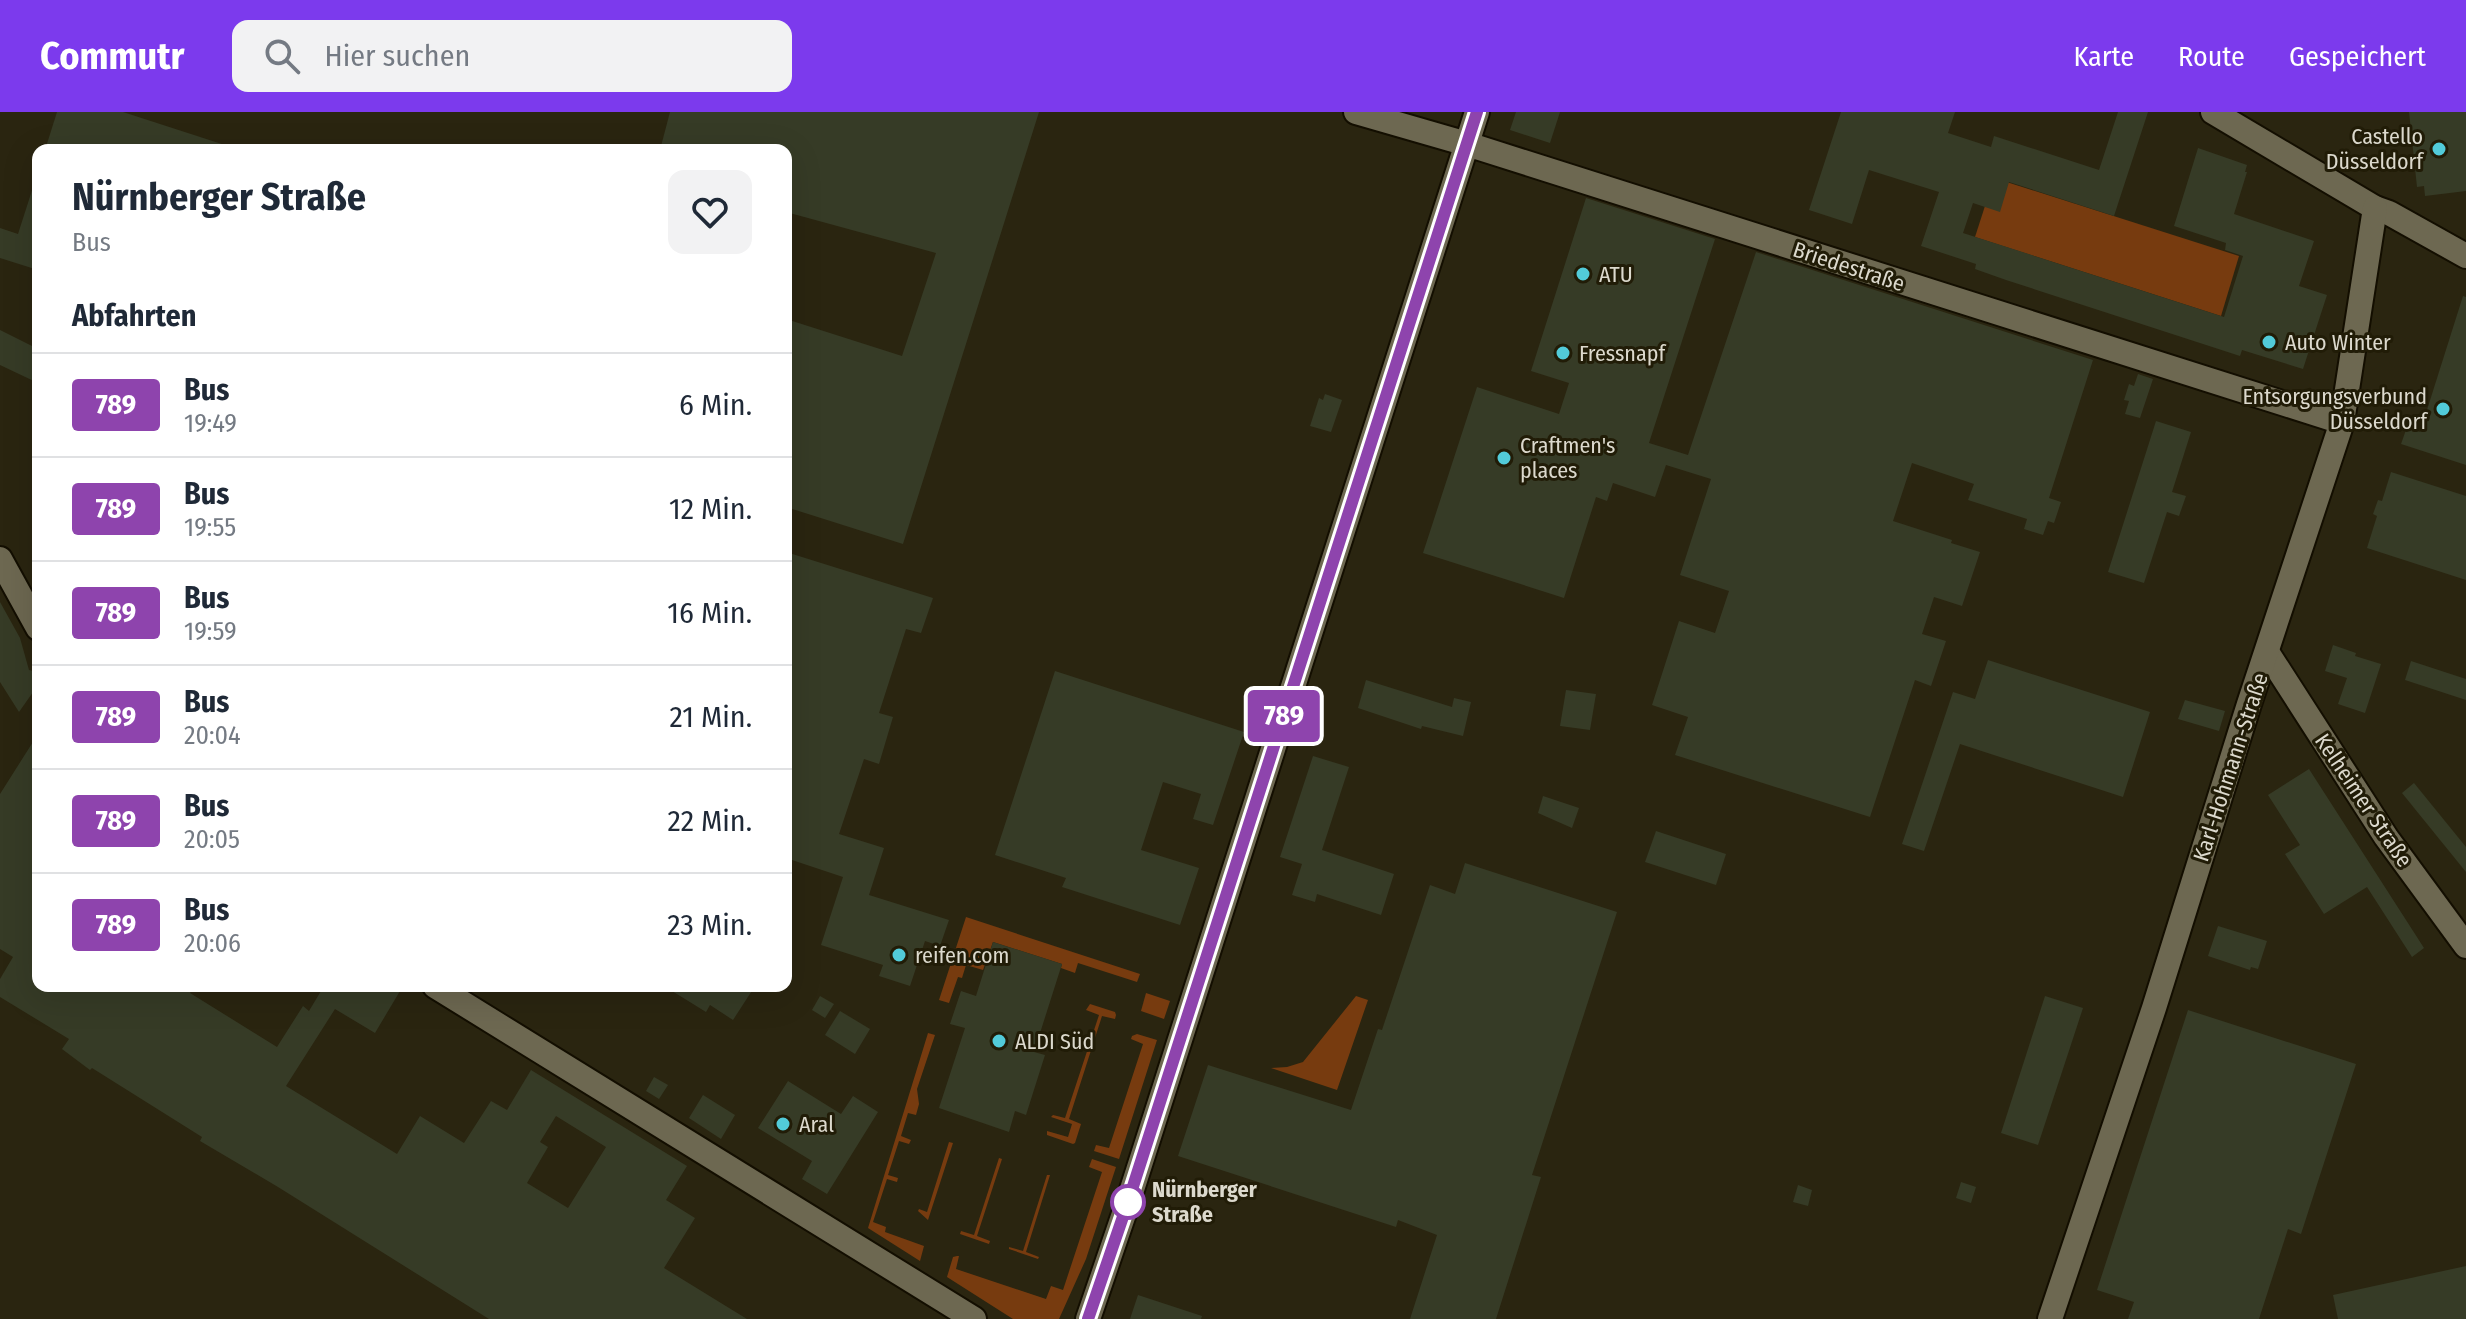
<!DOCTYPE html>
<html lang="de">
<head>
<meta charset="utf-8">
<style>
	:root { --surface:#fff; --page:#f2f2f3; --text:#1f2937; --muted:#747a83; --line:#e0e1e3; --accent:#7c3aed }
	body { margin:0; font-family:"Fira Sans Condensed",sans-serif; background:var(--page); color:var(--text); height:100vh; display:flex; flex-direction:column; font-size:30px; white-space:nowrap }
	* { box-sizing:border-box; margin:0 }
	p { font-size:26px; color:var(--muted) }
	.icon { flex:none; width:44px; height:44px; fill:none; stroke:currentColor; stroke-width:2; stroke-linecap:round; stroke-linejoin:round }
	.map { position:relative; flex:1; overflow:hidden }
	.side { position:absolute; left:32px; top:32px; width:760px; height:848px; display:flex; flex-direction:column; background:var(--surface); border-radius:16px; box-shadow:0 8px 32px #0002 }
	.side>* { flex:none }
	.badge { padding:0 16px; border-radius:6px; font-size:28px; line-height:52px }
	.map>.badge { position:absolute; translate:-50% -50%; box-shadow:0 0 0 4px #fff }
	h2 { padding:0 40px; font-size:30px; line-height:72px }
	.round { display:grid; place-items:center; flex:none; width:84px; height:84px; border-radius:16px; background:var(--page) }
	.head { display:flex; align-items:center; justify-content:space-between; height:136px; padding:0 40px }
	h1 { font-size:38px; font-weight:700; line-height:60px }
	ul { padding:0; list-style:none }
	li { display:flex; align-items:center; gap:24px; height:104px; padding:0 40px; border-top:2px solid var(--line) }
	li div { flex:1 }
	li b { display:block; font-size:30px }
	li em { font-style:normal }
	li .badge { min-width:88px; font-weight:700; text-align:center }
	header { display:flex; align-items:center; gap:48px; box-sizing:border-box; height:112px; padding:0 40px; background:var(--accent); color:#fff }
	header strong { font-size:38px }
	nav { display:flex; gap:44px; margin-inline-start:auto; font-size:28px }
	.search { width:560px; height:72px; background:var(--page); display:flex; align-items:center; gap:20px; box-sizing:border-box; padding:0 28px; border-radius:16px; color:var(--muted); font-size:30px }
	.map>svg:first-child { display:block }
</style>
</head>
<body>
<header>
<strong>Commutr</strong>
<div class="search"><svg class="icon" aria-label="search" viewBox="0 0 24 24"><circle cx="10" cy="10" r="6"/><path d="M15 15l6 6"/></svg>Hier suchen</div>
<nav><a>Karte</a><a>Route</a><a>Gespeichert</a></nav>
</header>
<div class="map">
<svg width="2466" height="1207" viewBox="0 0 2466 1207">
	<rect width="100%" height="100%" fill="#2a2510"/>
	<!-- green -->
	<g fill="#773b0f">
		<path d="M1994,66L2239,144L2221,204L1975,125Z"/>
		<path d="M966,805L1140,862L1137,870L1078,851L1075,861L1061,856L1062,852L993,830L983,858L966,853L962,866L958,865L949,891L939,888Z"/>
		<path d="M1146,881L1170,889L1164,907L1141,899Z"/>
		<path d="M1356,884L1368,888L1337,978L1271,956L1287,955L1303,950Z"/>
		<path d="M1090,892L1115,900L1116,903L1115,907L1102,904L1069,1007L1081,1012L1075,1031L1073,1032L1047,1023V1019L1068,1025L1072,1012L1051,1005L1053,1003L1065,1006L1099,903L1086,898Z"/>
		<path d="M928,921L935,923L917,977L919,992L916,1003L908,1001L901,1024L911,1028L909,1032L899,1029L888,1063L898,1066L897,1070L887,1067L873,1110L886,1115L885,1120L924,1134L920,1149L868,1116Z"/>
		<path d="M1137,922L1157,928L1119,1047L1094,1039L1096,1033L1109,1036L1143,932L1131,927L1132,924Z"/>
		<path d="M949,1030L953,1031L928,1108L918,1099L919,1097L927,1100Z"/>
		<path d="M999,1046L1002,1047L977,1124L990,1129L989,1132L960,1122L961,1119L974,1123Z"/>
		<path d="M1092,1047L1116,1055L1086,1147L1059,1207H1013L947,1165L953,1145L957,1144H959L956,1157L1046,1187L1051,1174L1063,1178L1102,1060L1089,1055Z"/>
		<path d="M1047,1063H1050L1026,1140L1039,1145L1038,1147L1009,1137V1135L1023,1139Z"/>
	</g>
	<!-- building -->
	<g fill="#363b26" fill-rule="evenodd">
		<path d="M57,0H123L231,35V38H45Z"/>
		<path d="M670,0H1039L903,432L786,395V207L902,244L936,141L786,100V38H660Z"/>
		<path d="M1516,0H1560L1550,31L1510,18Z"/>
		<path d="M1841,0H1955L1948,21L1991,35L1994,24L2099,58L2118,0H2148L2114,104L2009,70L2000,100L1973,91L1963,121L2224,205L2243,144L2225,138L2226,131L2174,114L2198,36L2247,53L2245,60H2247L2234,102L2314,129L2299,174L2327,183L2303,257L2242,238L2240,244L2006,168L1975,157L1976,152L1921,134L1939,80L1869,58L1852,112L1809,98Z"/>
		<path d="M2409,0H2466V79L2425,84L2424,74L2417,75Z"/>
		<path d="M35,69L38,70V158L0,146V116L18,122Z"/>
		<path d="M1586,86L1715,127L1649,331L1688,343L1756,140L2093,248L2049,386L2061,390L2054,411L2048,409L2043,423L2024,417L2027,407L1968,388L1974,372L1912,351L1893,409L1952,428L1951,431L1980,440L1962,494L1934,485L1922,522L1946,529L1931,574L1915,568L1870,705L1675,643L1688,605L1652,593L1679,509L1715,521L1729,479L1680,463L1711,367L1666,353L1655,385L1613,371L1607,389L1596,385L1564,486L1423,441L1477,275L1559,302L1569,271L1531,259Z"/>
		<path d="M2463,184L2466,185V353L2401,332L2407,315L2420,320Z"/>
		<path d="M0,218L38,237V271L0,253Z"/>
		<path d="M2138,262L2153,267L2140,306L2125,302L2129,289L2124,288L2129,272L2134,274Z"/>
		<path d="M1325,282L1342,288L1331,320L1310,314L1319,286L1323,288Z"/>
		<path d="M2156,309L2191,320L2172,380L2186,384L2179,404L2167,400L2144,471L2108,460Z"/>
		<path d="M2391,360L2466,384V468L2367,436L2377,404L2373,402L2378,388L2382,389Z"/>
		<path d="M786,440L933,486L921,521L906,517L879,601L893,605L879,652L864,647L839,722L884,736L869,783L949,808L940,834L925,829L910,874L879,864L883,853L821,833L843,765L786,746Z"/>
		<path d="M0,490L20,526L29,558L38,560V573L19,600L0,570Z"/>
		<path d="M2333,533L2356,541L2355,544L2381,552L2365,601L2338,592L2347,566L2325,559Z"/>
		<path d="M1988,548L2150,600L2123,685L1960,632L1924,739L1902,732L1953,580L1975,587Z"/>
		<path d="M2411,549L2466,567V588L2405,568Z"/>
		<path d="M1055,559L1244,620L1213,713L1193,707L1201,682L1163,670L1141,738L1199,756L1180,813L1062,775L1066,766L995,743Z"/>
		<path d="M1366,568L1452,595L1454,586L1471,590L1463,624L1422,614L1421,617L1358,596Z"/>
		<path d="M1566,578L1596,582L1590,618L1560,614Z"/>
		<path d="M2185,588L2225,599L2219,619L2178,607Z"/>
		<path d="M38,622V874H194L190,881L277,935L303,894L309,899L324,874H403L375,921L335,897L286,974L397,1042L420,1004L464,1031L491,989L507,998L531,958L687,1054L666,1088L695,1106L664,1156L747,1207H489L278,1075L200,1029L202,1025L92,956L90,958L62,937L69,927L0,885V867L13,845L0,837V682ZM556,1004L606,1035L568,1096L527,1071L548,1035L540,1030Z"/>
		<path d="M1313,644L1349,655L1322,738L1394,762L1381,803L1317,782L1315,790L1292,783L1302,752L1280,745Z"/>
		<path d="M2309,657L2424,836L2412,845L2367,775L2324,802L2285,742L2300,733L2268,683Z"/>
		<path d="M2414,671L2466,735V760L2402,681Z"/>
		<path d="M1543,684L1579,696L1572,716L1538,701Z"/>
		<path d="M1656,719L1726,742L1716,773L1645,750Z"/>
		<path d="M1465,751L1617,800L1532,1063L1541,1065L1496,1207H1410L1437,1123L1398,1108L1396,1115L1178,1044L1208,953L1351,998L1378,917L1382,918L1430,773L1455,782Z"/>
		<path d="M2218,814L2267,829L2258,857L2251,855L2250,858L2208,844Z"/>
		<path d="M993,830L1062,852L1034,940L1045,943L1026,1003L1015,999L1009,1020L939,996L965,916L950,912L961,879L976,884Z"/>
		<path d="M664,874H755L733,908L710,893L706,900Z"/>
		<path d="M820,884L834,892L825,906L812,898Z"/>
		<path d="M2045,884L2083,896L2038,1033L2001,1021Z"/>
		<path d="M2188,898L2356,952L2301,1122L2288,1117L2259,1207H2128L2134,1190L2097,1178Z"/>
		<path d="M840,899L870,917L855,942L825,923Z"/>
		<path d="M654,965L668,973L659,987L646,979Z"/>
		<path d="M788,969L841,1002L853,984L878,1000L827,1082L802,1067L812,1049L758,1016Z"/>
		<path d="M703,983L735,1003L721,1027L689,1006Z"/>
		<path d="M1961,1070L1976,1075L1971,1091L1956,1086Z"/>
		<path d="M1798,1073L1812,1078L1808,1094L1793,1090Z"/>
		<path d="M2466,1154V1207H2338L2333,1183Z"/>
		<path d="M1138,1183L1202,1204L1201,1207H1130Z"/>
	</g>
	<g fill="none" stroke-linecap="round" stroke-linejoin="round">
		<!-- minor casing -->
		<g stroke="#130e00" stroke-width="28">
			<g id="minor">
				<path d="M1356,0L1467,32L2342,310"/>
				<path d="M2213,0L2375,96L2389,101L2466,144"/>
				<path d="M0,447L38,516"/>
				<path d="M2267,540L2386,725L2466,834"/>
				<path d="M435,874L974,1207"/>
				<path d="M1088,1207L1128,1090L1477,0"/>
				<path d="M2050,1207L2154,896L2249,592L2342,310L2375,96"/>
			</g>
		</g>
		<!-- minor -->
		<use href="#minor" stroke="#6d6851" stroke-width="24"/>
	</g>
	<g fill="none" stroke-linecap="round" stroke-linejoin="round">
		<!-- line casing -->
		<g stroke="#fff" stroke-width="18">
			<path id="line" d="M1088,1207L1128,1090L1477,0"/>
		</g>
		<!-- line -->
		<use href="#line" stroke="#8e44ad" stroke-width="12"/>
	</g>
	<!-- markers -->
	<g fill="#52cbd9" stroke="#211c07" stroke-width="3">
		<circle cx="2439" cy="37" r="8"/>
		<circle cx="1583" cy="162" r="8"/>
		<circle cx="2269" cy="230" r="8"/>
		<circle cx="1563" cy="241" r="8"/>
		<circle cx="2443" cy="297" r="8"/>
		<circle cx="1504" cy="346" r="8"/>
		<circle cx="899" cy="843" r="8"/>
		<circle cx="999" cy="929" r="8"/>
		<circle cx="783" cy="1012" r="8"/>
	</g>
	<circle fill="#fff" stroke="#8e44ad" stroke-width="4" cx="1128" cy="1090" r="16"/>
	<g text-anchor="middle" stroke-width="6" stroke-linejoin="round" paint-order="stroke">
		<!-- poi labels -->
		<g font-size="22" fill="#dcd9cd" stroke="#211c07" text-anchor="start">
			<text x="2423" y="32" text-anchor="end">Castello<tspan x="2423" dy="25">Düsseldorf</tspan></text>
			<text x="1599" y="170">ATU</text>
			<text x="2285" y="238">Auto Winter</text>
			<text x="1579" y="249">Fressnapf</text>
			<text x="2427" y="292" text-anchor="end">Entsorgungsverbund<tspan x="2427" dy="25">Düsseldorf</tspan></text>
			<text x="1520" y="341">Craftmen's<tspan x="1520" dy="25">places</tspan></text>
			<text x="915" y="851">reifen.com</text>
			<text x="1015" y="937">ALDI Süd</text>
			<text x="799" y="1020">Aral</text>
		</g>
		<!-- street labels -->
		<g font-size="22" fill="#dcd9cd" stroke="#211c07">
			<text transform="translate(1849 154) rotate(18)" y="8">Briedestraße</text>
			<text transform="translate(2230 655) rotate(-72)" y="8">Karl-Hohmann-Straße</text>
			<text transform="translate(2364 688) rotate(56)" y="8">Kelheimer Straße</text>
		</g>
		<!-- stop labels -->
		<g font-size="22" font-weight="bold" fill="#dcd9cd" stroke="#211c07" text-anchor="start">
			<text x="1152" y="1085">Nürnberger<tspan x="1152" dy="25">Straße</tspan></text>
		</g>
	</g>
</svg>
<b class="badge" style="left:1284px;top:604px;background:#8e44ad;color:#fff">789</b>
<section class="side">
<div class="head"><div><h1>Nürnberger Straße</h1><p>Bus</p></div><a class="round"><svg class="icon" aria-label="heart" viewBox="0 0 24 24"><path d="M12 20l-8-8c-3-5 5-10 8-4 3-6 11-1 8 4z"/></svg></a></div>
<h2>Abfahrten</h2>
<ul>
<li><span class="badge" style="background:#8e44ad;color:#fff">789</span><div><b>Bus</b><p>19:49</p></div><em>6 Min.</em></li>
<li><span class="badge" style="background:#8e44ad;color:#fff">789</span><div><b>Bus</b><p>19:55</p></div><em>12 Min.</em></li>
<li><span class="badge" style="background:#8e44ad;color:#fff">789</span><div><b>Bus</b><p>19:59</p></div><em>16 Min.</em></li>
<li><span class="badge" style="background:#8e44ad;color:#fff">789</span><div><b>Bus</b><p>20:04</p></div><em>21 Min.</em></li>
<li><span class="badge" style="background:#8e44ad;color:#fff">789</span><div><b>Bus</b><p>20:05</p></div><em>22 Min.</em></li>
<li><span class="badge" style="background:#8e44ad;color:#fff">789</span><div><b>Bus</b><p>20:06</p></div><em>23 Min.</em></li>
</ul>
</section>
</div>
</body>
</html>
